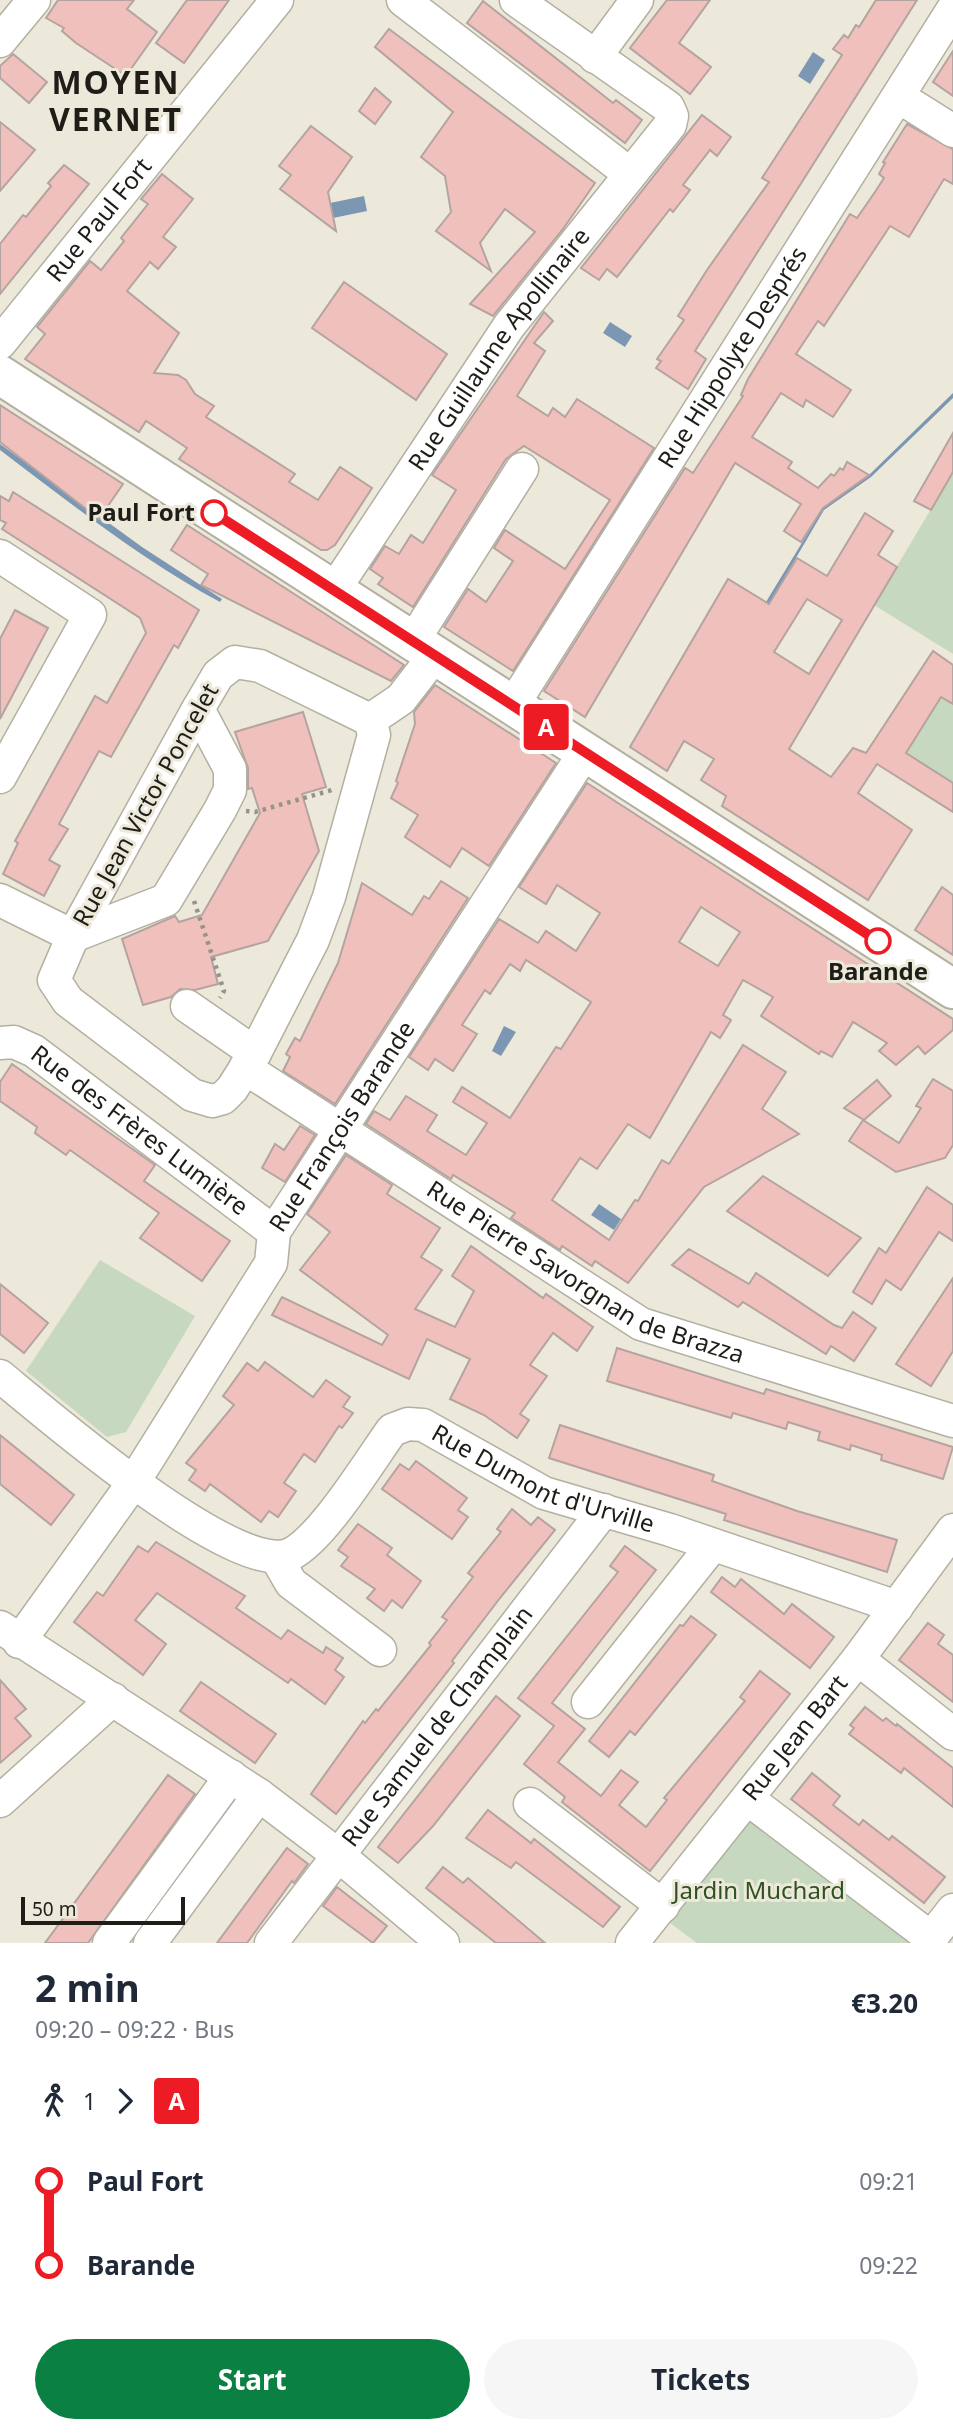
<!DOCTYPE html>
<html lang="en">
<head>
<meta charset="utf-8">
<style>
	:root { --surface:#fff; --page:#f6f6f7; --text:#1f2937; --muted:#747a83; --accent:#0b8043 }
	body { margin:0; font-family:"Noto Sans",sans-serif; background:var(--page); color:var(--text); height:100vh; display:flex; flex-direction:column; font-size:26px; white-space:nowrap }
	* { box-sizing:border-box; margin:0 }
	p { font-size:23px; color:var(--muted) }
	.icon { flex:none; width:38px; height:38px; fill:none; stroke:currentColor; stroke-width:2; stroke-linecap:round; stroke-linejoin:round }
	.map { position:relative; height:1943px; overflow:hidden }
	.drawer { display:flex; flex-direction:column; background:var(--surface); flex:1 }
	.drawer>* { flex:none }
	.badge { padding:0 14px; border-radius:5px; font-size:24px; line-height:46px }
	.scale { position:absolute; left:21px; bottom:18px; width:164px; box-sizing:border-box; padding-left:7px; border:4px solid #1e1d18; border-top:0; font-size:19px; line-height:24px; white-space:nowrap; color:#1e1d18; -webkit-text-stroke:5px #ede9da; paint-order:stroke }
	.map>.badge { position:absolute; translate:-50% -50%; box-shadow:0 0 0 4px #fff }
	.legs { display:flex; align-items:center; gap:10px; height:77px; padding:0 35px; font-size:23px }
	.legs p { margin-inline-start:auto }
	.headline { display:flex; align-items:center; justify-content:space-between; height:119px; padding:0 35px }
	h1 { font-size:38px; font-weight:700; line-height:52px }
	.primary-button { display:flex; gap:14px; margin-top:auto; padding:14px 35px }
	.primary-button a { flex:1; height:80px; border-radius:42px; background:var(--accent); color:#fff; font-size:28px; font-weight:700; line-height:80px; text-align:center }
	.primary-button a+a { background:var(--page); color:var(--text) }
	ul { padding:0 35px; list-style:none }
	li { display:flex; align-items:center; gap:24px; height:84px; font-size:26px }
	li i { display:grid; place-items:center; width:10px; height:100%; margin:0 9px; background:currentColor }
	li i::after { content:''; width:18px; height:18px; margin:-9px; border:5px solid; border-radius:50%; background:var(--surface) }
	li p { margin-inline-start:auto }
	li:first-child i { background:linear-gradient(#0000 50%,currentColor 0) }
	li:last-child i { background:linear-gradient(currentColor 50%,#0000 0) }
	.map>svg:first-child { display:block }
</style>
</head>
<body>
<div class="map">
<svg width="953" height="1943" viewBox="0 0 953 1943">
	<rect width="100%" height="100%" fill="#ede9da"/>
	<!-- green -->
	<g fill="#c6d8c0">
		<path d="M953,472V654L874,605Z"/>
		<path d="M941,697L953,704V783L906,753Z"/>
		<path d="M100,1260L195,1316L126,1432L107,1437L26,1371Z"/>
		<path d="M749,1818L915,1943H697L670,1923Z"/>
	</g>
	<!-- water -->
	<g fill="#7b97b4">
		<path d="M813,52L825,60L810,84L798,76Z"/>
		<path d="M364,196L367,211L333,218L330,203Z"/>
		<path d="M610,322L632,336L625,347L603,333Z"/>
		<path d="M953,393V398L871,477L824,510L738,657L766,602L823,508L869,475Z"/>
		<path d="M0,444L142,547L222,599L220,602C142,560 70,503 0,450Z"/>
		<path d="M504,1026L516,1032L501,1056L492,1051Z"/>
		<path d="M599,1204L621,1219L614,1230L591,1215Z"/>
	</g>
	<!-- building -->
	<g fill="#f0c1bc" stroke="#b5a3a1" stroke-width="2" fill-rule="evenodd">
		<path d="M58,0H134L127,9L157,32L126,76L76,43L62,31L64,28L46,18Z"/>
		<path d="M187,0H229L184,63L156,43Z"/>
		<path d="M667,0H710L679,43L711,67L690,94L630,48Z"/>
		<path d="M876,0H917L695,351L706,359L688,389L656,368L661,361L657,359L684,320L678,316L707,270L769,182L762,178L842,55L833,49L844,35L848,38L856,25L859,27Z"/>
		<path d="M483,1L613,103L616,100L642,120L625,143L467,23Z"/>
		<path d="M389,29L595,183L563,229L493,316L470,304L535,232L505,209L480,243L491,271L436,231L451,212L445,176L421,157L453,112L375,47Z"/>
		<path d="M953,51V96L933,82Z"/>
		<path d="M13,54L47,82L29,103L0,78V66Z"/>
		<path d="M375,88L391,102L375,124L359,111Z"/>
		<path d="M702,115L731,137L717,156L710,150L683,185L690,190L673,212L670,209L617,277L607,269L599,280L581,268Z"/>
		<path d="M0,122L35,150L0,191Z"/>
		<path d="M907,124L953,149V184L944,179L909,237L890,226L824,326L818,321L796,354L851,390L833,417L806,400L803,407L781,393L752,437L792,462L788,468L818,488L831,474L834,476L840,468L843,470L847,462L869,475L823,508L801,542L784,531L801,504L735,463L585,717L544,691L685,468L693,473L743,396L741,395L748,379L850,214L857,218L875,192L884,178L879,174L885,163L883,162Z"/>
		<path d="M311,126L352,157L328,192L336,231L280,189L291,175L279,166Z"/>
		<path d="M64,165L89,184L0,294V244L23,215L26,217L39,201L51,186L48,183Z"/>
		<path d="M162,174L193,199L163,237L176,247L158,269L150,262L127,291L179,333L154,373L178,375L186,380L195,394L214,406L206,417L295,474L289,482L318,500L340,467L372,488L335,545L327,550H321L179,459L187,448L146,421L139,432L25,359L45,334L37,327L90,261L101,270L124,241L121,238L148,204L141,199Z"/>
		<path d="M344,282L447,354L416,400L312,328Z"/>
		<path d="M544,312L553,321L534,343L545,351L517,396L548,416L553,408L565,417L577,399L654,448L513,671L444,627L468,589L486,602L513,561L494,548L505,530L565,569L610,500L524,446L506,459L413,607L378,584L383,578L370,569L385,546L399,554L411,535L423,543L456,490L432,475Z"/>
		<path d="M0,405L123,484L99,519L0,442Z"/>
		<path d="M953,433V472L931,510L914,501Z"/>
		<path d="M13,492L199,610L178,648L174,645L111,757L99,751L59,824L68,829L49,860L60,866L44,896L3,874L18,843L15,841L95,696L107,703L146,633L140,618L2,529L6,523L0,520V496L9,501Z"/>
		<path d="M865,513L893,531L878,555L897,567L789,749L831,777L853,748L866,753L933,651L953,665V704L941,697L906,753L953,783V812L877,764L858,793L912,830L868,900L722,806L726,796L701,780L714,759L684,741L667,771L630,747L728,579L769,604L797,558L827,576ZM807,599L842,620L809,674L774,652Z"/>
		<path d="M187,525L316,608L404,665L391,681L201,585L208,574L171,550Z"/>
		<path d="M15,610L48,628L0,719V639Z"/>
		<path d="M435,685L556,763L489,866L462,848L450,867L405,837L418,815L391,798L398,783L396,781L415,724L414,712Z"/>
		<path d="M303,712L326,787L302,794L319,851L268,941L211,957L218,984L195,990L180,989L171,997L143,1005L122,939L175,916L179,922L202,915L260,813L252,788L248,789V768L235,732Z"/>
		<path d="M587,783L953,1019V1030L925,1054L918,1046L896,1065L879,1051L887,1043L853,1022L832,1057L821,1051L819,1054L761,1016L773,997L743,980L723,1015L731,1020L720,1038L711,1032L650,1138L628,1124L597,1169L580,1158L552,1200L609,1240L635,1200L638,1201L662,1160L669,1164L743,1045L786,1072L762,1109L799,1134L704,1187L628,1283L595,1261L592,1266L562,1246L560,1250L511,1218L515,1213L453,1175L451,1179L366,1124L374,1111L390,1120L406,1096L437,1115L427,1131L466,1155L487,1123L453,1102L462,1087L510,1118L556,1047L561,1049L591,1002L526,960L520,971L510,964L490,994L485,990L462,1025L477,1034L453,1071L435,1059L428,1070L409,1057L499,919L538,943L546,931L576,951L600,913L557,885L546,904L519,887ZM701,907L740,932L718,966L679,942Z"/>
		<path d="M441,881L468,898L335,1104L283,1071L290,1057L286,1054L295,1038L300,1041L338,963L362,883L412,915L424,896L429,899Z"/>
		<path d="M942,887L953,895V955L915,930Z"/>
		<path d="M12,1064L155,1165L144,1181L230,1241L202,1281L140,1238L159,1213L70,1150L66,1155L35,1133L37,1127L0,1101V1082Z"/>
		<path d="M933,1079L953,1091V1145L945,1158L896,1172L849,1141L863,1120L899,1143L921,1108L916,1106Z"/>
		<path d="M877,1080L891,1096L864,1120L844,1108Z"/>
		<path d="M300,1126L315,1135L285,1182L262,1168L275,1144L284,1150Z"/>
		<path d="M346,1155L392,1185L387,1194L440,1228L421,1257L442,1270L415,1309L455,1327L474,1291L452,1276L471,1246L543,1298L546,1294L593,1327L577,1351L553,1333L530,1365L547,1376L520,1414L529,1420L517,1438L484,1415L450,1399L470,1359L427,1339L409,1379L272,1315L282,1297L382,1345L388,1335L300,1270L330,1232L307,1214Z"/>
		<path d="M763,1176L861,1238L828,1276L727,1211Z"/>
		<path d="M927,1187L953,1205V1241L939,1232L901,1290L886,1280L872,1304L853,1292L879,1248L886,1253Z"/>
		<path d="M689,1249L749,1284L756,1273L834,1325L842,1328L853,1312L876,1328L854,1361L831,1346L826,1354L743,1302L738,1307L672,1265Z"/>
		<path d="M953,1278V1351L931,1386L896,1364Z"/>
		<path d="M0,1284L48,1323L24,1353L0,1334Z"/>
		<path d="M617,1348L764,1394L766,1389L953,1447L943,1479L881,1460L882,1455L851,1445L850,1450L818,1440L820,1432L788,1422L786,1429L733,1413L731,1418L607,1381Z"/>
		<path d="M265,1362L313,1397L326,1380L350,1397L343,1407L353,1413L342,1428L339,1426L315,1462L304,1454L284,1483L296,1491L278,1517L269,1511L261,1522L210,1484L205,1491L189,1480L196,1470L186,1463L234,1405L223,1396L247,1363L258,1371Z"/>
		<path d="M560,1425L714,1475L712,1481L797,1511L897,1540L887,1572L724,1520L726,1514L549,1458Z"/>
		<path d="M0,1435L74,1495L51,1525L0,1484Z"/>
		<path d="M416,1461L467,1498L458,1510L468,1517L452,1539L382,1489L400,1464L409,1470Z"/>
		<path d="M512,1509L531,1525L538,1517L555,1530L500,1598L452,1661L454,1663L336,1814L311,1794L363,1721L365,1723L376,1709L378,1711L431,1645L429,1643L447,1620L442,1617L473,1577L468,1573L501,1532L497,1529Z"/>
		<path d="M358,1524L392,1548L387,1555L421,1581L402,1608L392,1600L384,1611L367,1598L375,1589L341,1566L348,1557L338,1550Z"/>
		<path d="M156,1542L245,1596L236,1608L271,1632L281,1639L288,1630L323,1653L326,1647L343,1658L335,1670L344,1677L325,1704L291,1679L288,1683L157,1593L135,1620L166,1644L143,1675L74,1622L97,1592L103,1596L138,1546L148,1552Z"/>
		<path d="M625,1546L656,1570L552,1703L585,1729L558,1762L601,1796L621,1770L638,1782L619,1805L646,1827L667,1800L664,1798L745,1701L740,1697L760,1671L790,1694L650,1871L562,1802L565,1797L524,1764L554,1726L518,1698L618,1572L610,1566Z"/>
		<path d="M722,1577L735,1587L741,1579L784,1614L792,1604L834,1637L810,1668L711,1592Z"/>
		<path d="M691,1616L716,1635L635,1735L630,1731L609,1757L589,1741L680,1625L683,1626Z"/>
		<path d="M928,1623L944,1635L938,1644L953,1655V1702L899,1660Z"/>
		<path d="M0,1680L26,1709L15,1718L31,1736L0,1763Z"/>
		<path d="M201,1682L276,1734L255,1763L180,1711Z"/>
		<path d="M496,1696L520,1716L433,1826L398,1863L378,1847Z"/>
		<path d="M865,1707L883,1721L886,1718L896,1726L897,1724L953,1768V1807L904,1768L901,1773L849,1734L854,1728L850,1725Z"/>
		<path d="M812,1773L840,1796L833,1805L859,1825L863,1820L889,1840L892,1836L945,1877L924,1903L791,1799Z"/>
		<path d="M168,1775L195,1794L88,1943H45Z"/>
		<path d="M488,1810L531,1843L534,1839L620,1907L603,1927L516,1862L511,1868L466,1838Z"/>
		<path d="M287,1848L308,1864L294,1883L292,1881L247,1943H217Z"/>
		<path d="M443,1867L463,1883L468,1878L545,1943H496L426,1888Z"/>
		<path d="M337,1887L387,1926L373,1943L323,1906Z"/>
	</g>
	<g fill="none" stroke-linecap="round" stroke-linejoin="round">
		<!-- minor casing -->
		<g stroke="#b3b0a1" stroke-width="35">
			<g id="minor">
				<path d="M403,0L630,174"/>
				<path d="M0,41L34,0"/>
				<path d="M595,57L637,0"/>
				<path d="M899,97L953,131"/>
				<path id="s1" d="M0,343L277,0"/>
				<path d="M0,556L90,615L0,777"/>
				<path id="s2" d="M334,590L509,326L670,125L672,116L668,107L516,0"/>
				<path d="M413,641L522,469"/>
				<path d="M235,662L260,666L370,720L374,735L329,897L313,940L255,1053L232,1089L223,1098L212,1101L192,1095L68,1001L54,980L73,936L198,709L218,675Z"/>
				<path id="s3" d="M513,705L953,9"/>
				<path d="M370,720L401,699L435,655"/>
				<path d="M0,900L73,936L166,900L220,810L230,790V769L198,709"/>
				<path d="M187,1006L255,1053"/>
				<path id="s4" d="M0,1043L14,1042L34,1051L274,1232"/>
				<path id="s5" d="M245,1068L641,1324L953,1421"/>
				<path id="s6" d="M0,1376C44,1412 238,1580 291,1554C323,1538 369,1462 392,1430L408,1424L423,1425L544,1493L670,1530L897,1607"/>
				<path d="M276,1557L291,1583L380,1650"/>
				<path d="M0,1627L259,1795L338,1855L443,1943"/>
				<path id="s7" d="M19,1642L133,1483L271,1263L274,1232L585,752"/>
				<path d="M858,1659L953,1734"/>
				<path d="M588,1702L712,1546"/>
				<path d="M748,1799L931,1938"/>
				<path d="M0,1801L113,1699"/>
				<path d="M530,1804L663,1906"/>
				<path d="M109,1943L231,1776"/>
				<path d="M150,1943L259,1795"/>
				<path id="s8" d="M271,1943L604,1510"/>
				<path id="s9" d="M632,1943L858,1659L953,1530"/>
				<path d="M927,1943L953,1910"/>
			</g>
		</g>
		<!-- major casing -->
		<g stroke="#b3b0a1" stroke-width="42">
			<path id="major" d="M0,375L953,989"/>
		</g>
		<!-- path -->
		<g stroke="#969388" stroke-width="4.5" stroke-dasharray="3.5 5" stroke-linecap="butt">
			<path d="M246,811L255,812L332,790"/>
			<path d="M194,901L224,991L220,998"/>
		</g>
		<!-- minor -->
		<use href="#minor" stroke="#fff" stroke-width="32"/>
		<!-- major -->
		<use href="#major" stroke="#fff" stroke-width="38"/>
	</g>
	<g fill="none" stroke-linecap="round" stroke-linejoin="round">
		<!-- line-1 casing -->
		<g stroke="#fff" stroke-width="16">
			<path id="line-1" d="M214,513L878,941"/>
		</g>
		<!-- line-1 -->
		<use href="#line-1" stroke="#ed1c24" stroke-width="10"/>
	</g>
	<!-- markers -->
	<g fill="#fff" stroke="#ed1c24" stroke-width="3.5">
		<circle cx="214" cy="513" r="12"/>
		<circle cx="878" cy="941" r="12"/>
	</g>
	<g text-anchor="middle" stroke-width="6" stroke-linejoin="round" paint-order="stroke">
		<!-- street labels -->
		<g font-size="24" fill="#1e1d18" stroke="#ede9da">
			<text dy="8" stroke="none"><textPath href="#s1" startOffset="158">Rue Paul Fort</textPath></text>
			<text dy="8" stroke="none"><textPath href="#s2" startOffset="292">Rue Guillaume Apollinaire</textPath></text>
			<text dy="8" stroke="none"><textPath href="#s3" startOffset="411">Rue Hippolyte Després</textPath></text>
			<text transform="translate(146 805) rotate(-61)" y="8">Rue Jean Victor Poncelet</text>
			<text dy="8" stroke="none"><textPath href="#s7" startOffset="612">Rue François Barande</textPath></text>
			<text dy="8" stroke="none"><textPath href="#s4" startOffset="168">Rue des Frères Lumière</textPath></text>
			<text dy="8" stroke="none"><textPath href="#s5" startOffset="399">Rue Pierre Savorgnan de Brazza</textPath></text>
			<text dy="8" stroke="none"><textPath href="#s6" startOffset="674">Rue Dumont d'Urville</textPath></text>
			<text dy="8" stroke="none"><textPath href="#s8" startOffset="273">Rue Samuel de Champlain</textPath></text>
			<text dy="8" stroke="none"><textPath href="#s9" startOffset="262">Rue Jean Bart</textPath></text>
		</g>
		<!-- stop labels -->
		<g font-size="24" font-weight="bold" fill="#1e1d18" stroke="#ede9da" text-anchor="end">
			<text x="195" y="521">Paul Fort</text>
			<text x="878" y="980" text-anchor="middle">Barande</text>
		</g>
		<!-- park labels -->
		<g font-size="24" fill="#305223" stroke="#ede9da">
			<text x="759" y="1899">Jardin Muchard</text>
		</g>
		<!-- district labels -->
		<g font-size="32" font-weight="bold" letter-spacing="2" fill="#1e1d18" stroke="#ede9da">
			<text x="116" y="94">MOYEN<tspan x="116" dy="37">VERNET</tspan></text>
		</g>
	</g>
</svg>
<div class="scale">50 m</div>
<b class="badge" style="left:546px;top:727px;background:#ed1c24;color:#fff">A</b>
</div>
<section class="drawer">
<div class="headline"><div><h1>2 min</h1><p>09:20 – 09:22 · Bus</p></div><b>€3.20</b></div>
<div class="legs"><svg class="icon" aria-label="walk" viewBox="0 0 24 24"><circle cx="13" cy="4" r="2"/><path d="M13 8l-2 6 4 7M11 14l-3 7M7 12l3-4h3l4 4"/></svg>1<svg class="icon" aria-label="forward" viewBox="0 0 24 24"><path d="M9 5l7 7-7 7"/></svg><b class="badge" style="background:#ed1c24;color:#fff">A</b></div>
<ul>
<li><i style="color:#ed1c24"></i><b>Paul Fort</b><p>09:21</p></li>
<li><i style="color:#ed1c24"></i><b>Barande</b><p>09:22</p></li>
</ul>
<div class="primary-button"><a>Start</a><a>Tickets</a></div>
</section>
</body>
</html>
